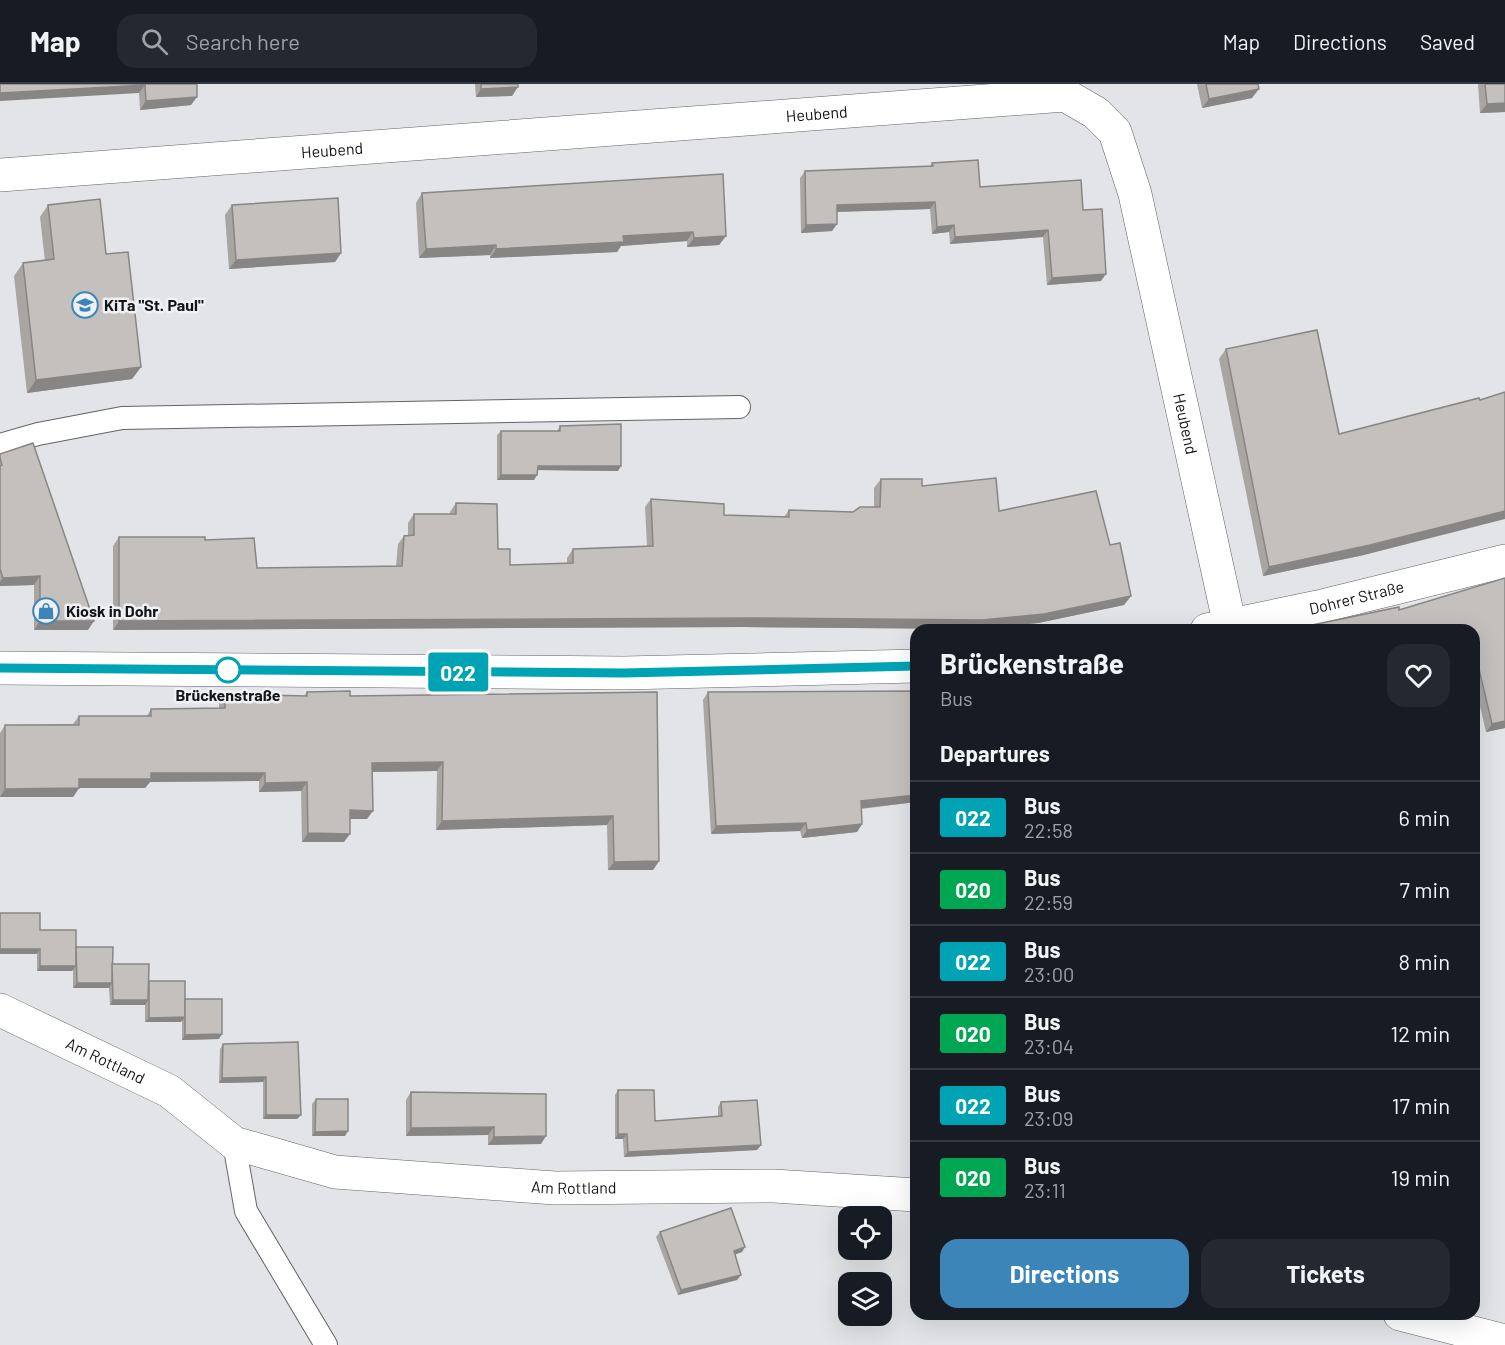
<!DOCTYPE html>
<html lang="en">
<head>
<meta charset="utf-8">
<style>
	:root { --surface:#171b24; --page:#242831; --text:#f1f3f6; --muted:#9ea1a6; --line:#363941; --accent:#3c85b9 }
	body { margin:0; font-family:Barlow,sans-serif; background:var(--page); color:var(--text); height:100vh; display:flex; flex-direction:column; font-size:22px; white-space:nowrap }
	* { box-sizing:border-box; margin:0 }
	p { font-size:20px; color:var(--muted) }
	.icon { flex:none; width:33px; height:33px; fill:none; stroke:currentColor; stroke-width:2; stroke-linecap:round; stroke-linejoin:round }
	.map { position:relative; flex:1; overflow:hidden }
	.drawer { position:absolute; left:910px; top:540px; width:570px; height:696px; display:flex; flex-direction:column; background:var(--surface); border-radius:18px; box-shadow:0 6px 24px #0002 }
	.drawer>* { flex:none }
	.badge { padding:0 12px; border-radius:4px; font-size:21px; line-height:39px }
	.tools { position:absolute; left:838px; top:1122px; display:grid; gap:12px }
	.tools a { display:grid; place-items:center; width:54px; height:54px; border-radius:12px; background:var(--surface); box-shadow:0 6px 24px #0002; font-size:30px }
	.map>.badge { position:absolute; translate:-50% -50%; box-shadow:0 0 0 3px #fff }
	h2 { padding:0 30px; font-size:22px; line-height:54px }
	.round { display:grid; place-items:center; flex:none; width:63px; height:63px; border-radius:18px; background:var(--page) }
	.head { display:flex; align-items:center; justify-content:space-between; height:102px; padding:0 30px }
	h1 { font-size:28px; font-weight:700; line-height:45px }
	.button { display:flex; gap:12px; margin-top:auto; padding:12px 30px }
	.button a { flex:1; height:69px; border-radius:18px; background:var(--accent); color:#fff; font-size:24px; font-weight:700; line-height:69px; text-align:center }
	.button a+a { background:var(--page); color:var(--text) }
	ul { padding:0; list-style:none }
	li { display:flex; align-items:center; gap:18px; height:72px; padding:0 30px; border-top:2px solid var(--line) }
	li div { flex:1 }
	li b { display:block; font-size:22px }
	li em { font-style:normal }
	li .badge { min-width:66px; font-weight:700; text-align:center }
	header { display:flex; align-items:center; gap:36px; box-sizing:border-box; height:84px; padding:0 30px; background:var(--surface); border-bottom:2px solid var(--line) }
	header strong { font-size:28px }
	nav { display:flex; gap:33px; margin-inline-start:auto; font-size:21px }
	.search { width:420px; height:54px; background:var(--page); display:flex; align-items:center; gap:15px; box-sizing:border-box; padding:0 21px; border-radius:18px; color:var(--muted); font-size:22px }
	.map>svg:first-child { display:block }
</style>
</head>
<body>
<header>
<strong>Map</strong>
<div class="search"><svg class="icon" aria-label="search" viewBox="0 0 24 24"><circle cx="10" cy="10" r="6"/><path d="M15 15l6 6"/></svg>Search here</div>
<nav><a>Map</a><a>Directions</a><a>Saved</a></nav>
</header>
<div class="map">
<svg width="1505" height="1261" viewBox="0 0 1505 1261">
	<rect width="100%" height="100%" fill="#e2e4e7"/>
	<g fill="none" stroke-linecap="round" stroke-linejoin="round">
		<!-- service casing -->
		<g stroke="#616365" stroke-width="24">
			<g id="service">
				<path d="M0,361L38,350L122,334L739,323"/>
				<path d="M234,1059L246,1127L326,1261"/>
			</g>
		</g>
		<!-- minor casing -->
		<g stroke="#616365" stroke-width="34">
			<g id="minor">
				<path id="s1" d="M0,91L1065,11L1096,29L1115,48L1135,110L1230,542"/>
				<path id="s2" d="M1207,546L1318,523L1505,477"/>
				<path d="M0,584L624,589L916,582"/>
				<path id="s3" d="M0,926L169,1007L234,1059L335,1088L555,1104L774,1102L916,1111"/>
				<path d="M1400,1230L1505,1257"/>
			</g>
		</g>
		<!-- service -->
		<use href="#service" stroke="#fff" stroke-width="22"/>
		<!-- minor -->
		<use href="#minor" stroke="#fff" stroke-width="33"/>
	</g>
	<!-- wall -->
	<g fill="#a8a5a3">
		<path d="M0,0H199H197L191,21L140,26L139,9Z"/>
		<path d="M475,0H518L512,12L476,13Z"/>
		<path d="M1197,0H1258L1252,14L1202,24Z"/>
		<path d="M1478,0H1505V28L1480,29Z"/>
		<path d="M932,79L980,103L1083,126L1101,197L1047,201L1043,153L950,160L949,148L932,150L930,125L837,128V140L832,147L801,149L800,94L805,87L930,82Z"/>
		<path d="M422,109L726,152L719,161L687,163V157L621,162L617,168L490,174V171L419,174L416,119Z"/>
		<path d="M48,121L106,170L141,283L132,295L27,309L14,192L23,179L45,177L40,133Z"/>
		<path d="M232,121L341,169L335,178L229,185L225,131Z"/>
		<path d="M1226,265L1339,350L1480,316L1364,471L1263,492L1219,275Z"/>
		<path d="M560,342L618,387L538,386L534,396H497V351L501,347H557Z"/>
		<path d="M0,370L88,546H34V501L0,502Z"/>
		<path d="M881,395L922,402L999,427L1110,461L1131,512L1124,521L1038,539L976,545L744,543L113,546V462L119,453L205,456L257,484L396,482L398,460L404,452H408V439L414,430H450V428L456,419L498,465L510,481L567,479V474L573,465L647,462L645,423L651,415L724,431L784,433L789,426L853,428L874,423V404Z"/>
		<path d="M1505,494V644L1486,648L1474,597V546L1399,526Z"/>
		<path d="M916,607V718L861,725L862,740L857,748L802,754L800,747L711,750L703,616L708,608Z"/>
		<path d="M307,608L350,612L657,608L659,777L653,786H608L607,741L436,746L437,687L372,688L367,735H350L344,758H302L301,707L259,708V697L150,698L145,704H79L73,713H0V649L5,641L73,640L79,632H147L151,625L219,624V618L225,610L304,612Z"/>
		<path d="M0,829L40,846L185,915L219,955L182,956V937L145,938V920L110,921L109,903L73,904V886L72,887H37V870H0Z"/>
		<path d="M298,958L301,1031L297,1035H263V998L219,999L220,965L223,960Z"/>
		<path d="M618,1006L655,1037L718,1033V1023L721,1018L761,1061L757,1066L624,1073L623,1055H615V1011Z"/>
		<path d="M411,1008L541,1060L488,1061V1051L406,1052V1016Z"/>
		<path d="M316,1015L345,1052H312V1020Z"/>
		<path d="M660,1148L742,1168L735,1170L741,1191L737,1196L678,1211L656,1153Z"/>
	</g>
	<!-- shaded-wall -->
	<g fill="#888684">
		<path d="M145,1L139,9L0,17V9Z"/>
		<path d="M518,3L512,12L476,13L481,5Z"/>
		<path d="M1259,5L1252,14L1202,24L1209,15Z"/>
		<path d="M197,13L191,21L140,26L146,17Z"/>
		<path d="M1505,19V28L1480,29L1487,20Z"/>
		<path d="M935,118L930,125L832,128L837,121Z"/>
		<path d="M837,140L832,147L801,149L806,141Z"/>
		<path d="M954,141L949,148L932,150L937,143Z"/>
		<path d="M1048,146L1043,153L950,160L955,153Z"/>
		<path d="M693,148L687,157L621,162L617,168L490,174L496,165L623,152Z"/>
		<path d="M726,152L719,161L687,163L694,154Z"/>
		<path d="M496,161L490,171L419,174L426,165Z"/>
		<path d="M341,169L335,178L229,185L236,176Z"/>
		<path d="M1106,190L1101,197L1047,201L1052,194Z"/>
		<path d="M141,283L132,295L27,309L36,296Z"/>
		<path d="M538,382H621L618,387L534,386Z"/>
		<path d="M501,391H537L534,396H497Z"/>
		<path d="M1505,427V435L1364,471L1263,492L1269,483Z"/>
		<path d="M40,492L34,501L0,502V498L3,494Z"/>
		<path d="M1131,512L1124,521L1038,539L976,545L744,543L113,546L119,537Z"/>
		<path d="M40,537H94L88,546H34Z"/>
		<path d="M1505,637V644L1486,648L1492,640Z"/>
		<path d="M443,678L437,687L366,688L372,679Z"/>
		<path d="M151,689H265L259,697L150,698L145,704H73L79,695Z"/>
		<path d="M307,698L301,707L259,708L265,699Z"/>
		<path d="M79,704L73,713H0L5,705Z"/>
		<path d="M916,711V718L855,725L861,717Z"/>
		<path d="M350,726L373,727L367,735H344Z"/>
		<path d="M613,732L607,741L436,746L442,737Z"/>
		<path d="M806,739L800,747L711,750L716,742Z"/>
		<path d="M862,740L857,748L802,754L807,746Z"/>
		<path d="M308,749L350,750L344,758H302Z"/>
		<path d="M659,777L653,786H608L614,778Z"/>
		<path d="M0,865H40L37,870H0Z"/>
		<path d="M40,882H76L72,887H37Z"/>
		<path d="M77,899H112L109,904H73Z"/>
		<path d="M113,916H148L145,921H110Z"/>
		<path d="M185,933L181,938H145L149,934Z"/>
		<path d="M222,950L219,955L182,956L185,951Z"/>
		<path d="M266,993L263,998L219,999L222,994Z"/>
		<path d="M266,1031H301L297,1035H263Z"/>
		<path d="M494,1043L488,1051L406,1052L411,1044Z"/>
		<path d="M348,1047L345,1052H312L315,1048Z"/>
		<path d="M618,1050H627L623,1055H615Z"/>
		<path d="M546,1052L541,1060L488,1061L494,1053Z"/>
		<path d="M761,1061L757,1066L624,1073L628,1068Z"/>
		<path d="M745,1163L742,1168L731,1172L734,1167Z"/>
		<path d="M741,1191L737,1196L678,1211L681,1206Z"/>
	</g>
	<!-- building -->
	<g fill="#c3c0bd" stroke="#888684" stroke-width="1.5">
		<path d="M0,0H197V13L146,17L145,1L0,9Z"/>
		<path d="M481,0H518V3L481,5Z"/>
		<path d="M1206,0H1258L1259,5L1209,15Z"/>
		<path d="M1485,0H1505V19L1487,20Z"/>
		<path d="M978,76L980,103L1081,96L1083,126L1102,125L1106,190L1052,194L1048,146L955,153L954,141L937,143L935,118L837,121V140L806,141L805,87L933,82L932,79Z"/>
		<path d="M723,90L726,152L694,154L693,148L623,152L624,158L496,165V161L426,165L422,109Z"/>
		<path d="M338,114L341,169L236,176L232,121Z"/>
		<path d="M100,115L106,170L128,168L141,283L36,296L23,179L54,175L48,121Z"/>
		<path d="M1317,246L1339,350L1479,314L1480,316L1505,308V427L1370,461L1269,483L1226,265Z"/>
		<path d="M621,340V382H538L537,391H501V347H560V342Z"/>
		<path d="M33,359L94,537H40V492L3,494L0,485V382L2,381L0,374V370Z"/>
		<path d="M996,394L999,427L1096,407L1110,461L1120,459L1131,512L1044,530L982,536L750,534L119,537V453H205V456L254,454L257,484L402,482L404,452L414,451V430H456V419L497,420L498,465H510V481L573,479V465L653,462L651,415L724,420V431L789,433V426L853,428L860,423H880L881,395H922V402Z"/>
		<path d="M1505,494V637L1492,640L1474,564V546H1288L1399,523V526Z"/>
		<path d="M350,607V612L657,608L659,777L614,778L613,732L442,737L443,678L372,679L373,727L350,726V750L308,749L307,698L265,699V689H151V695H79V704L5,705V641H79V632H151V625L225,624V610L307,612V608Z"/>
		<path d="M916,607V711L861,717L862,740L807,746L806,739L716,742L708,608Z"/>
		<path d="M0,829H40V846H76V882H40V865H0Z"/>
		<path d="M76,863H113L112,899H77Z"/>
		<path d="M112,880H149L148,916H113Z"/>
		<path d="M149,897H185V933L149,934Z"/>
		<path d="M185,915H222V950L185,951Z"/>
		<path d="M298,958L301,1031H266V993L222,994L223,960Z"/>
		<path d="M618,1006H654L655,1037L722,1032L721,1018L757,1016L761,1061L628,1068L627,1050H618Z"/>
		<path d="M411,1008L546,1010V1052L494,1053V1043L411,1044Z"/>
		<path d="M316,1015H348V1047L315,1048Z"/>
		<path d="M731,1124L745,1163L734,1167L741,1191L681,1206L660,1148Z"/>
	</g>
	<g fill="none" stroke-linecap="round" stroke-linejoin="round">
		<!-- line casing -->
		<g stroke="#fff" stroke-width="14">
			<path id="line" d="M0,584L624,589L916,582"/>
		</g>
		<!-- line -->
		<use href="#line" stroke="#00a3b4" stroke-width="9"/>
	</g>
	<!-- icons -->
	<defs>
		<g id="school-ring" transform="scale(1.35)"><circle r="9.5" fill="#eff1f4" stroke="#3c85b9" stroke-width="1.5"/><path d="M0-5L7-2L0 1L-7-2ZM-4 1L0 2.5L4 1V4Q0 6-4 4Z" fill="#3c85b9"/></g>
		<g id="shop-ring" transform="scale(1.35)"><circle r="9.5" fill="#eff1f4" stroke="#3c85b9" stroke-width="1.5"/><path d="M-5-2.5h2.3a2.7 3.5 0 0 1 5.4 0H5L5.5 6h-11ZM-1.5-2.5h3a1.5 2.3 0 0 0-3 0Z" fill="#3c85b9"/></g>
	</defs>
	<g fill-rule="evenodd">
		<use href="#school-ring" x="85" y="221"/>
		<use href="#shop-ring" x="46" y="527"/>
	</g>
	<!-- markers -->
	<circle fill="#fff" stroke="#00a3b4" stroke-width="3" cx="228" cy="586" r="12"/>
	<g text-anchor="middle" stroke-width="5" stroke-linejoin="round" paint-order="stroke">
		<!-- street labels -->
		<g font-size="16" fill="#131415" stroke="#eff1f4">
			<text dy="6" stroke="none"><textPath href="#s1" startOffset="819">Heubend</textPath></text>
			<text dy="6" stroke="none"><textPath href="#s1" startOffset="333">Heubend</textPath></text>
			<text dy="6" stroke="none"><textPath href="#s1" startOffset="1431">Heubend</textPath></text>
			<text dy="6" stroke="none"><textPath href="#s2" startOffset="153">Dohrer Straße</textPath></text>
			<text dy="6" stroke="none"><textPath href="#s3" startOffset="117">Am Rottland</textPath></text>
			<text dy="6" stroke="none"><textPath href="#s3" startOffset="615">Am Rottland</textPath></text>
		</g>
		<!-- poi labels -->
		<g font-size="16" font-weight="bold" fill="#131415" stroke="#eff1f4" text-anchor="start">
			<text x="104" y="227">KiTa "St. Paul"</text>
			<text x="66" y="533">Kiosk in Dohr</text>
		</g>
		<!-- stop labels -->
		<g font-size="16" font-weight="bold" fill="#131415" stroke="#eff1f4">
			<text x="228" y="617">Brückenstraße</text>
		</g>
	</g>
</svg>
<div class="tools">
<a><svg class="icon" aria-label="locate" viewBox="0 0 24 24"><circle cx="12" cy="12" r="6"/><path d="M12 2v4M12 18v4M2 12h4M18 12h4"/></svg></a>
<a><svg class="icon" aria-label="layers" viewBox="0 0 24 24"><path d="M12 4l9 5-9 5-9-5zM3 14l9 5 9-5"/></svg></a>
</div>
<b class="badge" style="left:458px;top:588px;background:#00a3b4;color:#fff">022</b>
<section class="drawer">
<div class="head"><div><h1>Brückenstraße</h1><p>Bus</p></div><a class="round"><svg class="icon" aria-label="heart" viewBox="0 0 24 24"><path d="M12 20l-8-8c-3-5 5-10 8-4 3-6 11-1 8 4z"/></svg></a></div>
<h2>Departures</h2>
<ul>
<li><span class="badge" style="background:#00a3b4;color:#fff">022</span><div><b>Bus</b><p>22:58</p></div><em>6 min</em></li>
<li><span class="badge" style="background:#00a651;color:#fff">020</span><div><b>Bus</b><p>22:59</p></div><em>7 min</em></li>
<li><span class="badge" style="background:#00a3b4;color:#fff">022</span><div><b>Bus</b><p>23:00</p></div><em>8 min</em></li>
<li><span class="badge" style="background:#00a651;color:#fff">020</span><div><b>Bus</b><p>23:04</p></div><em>12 min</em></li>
<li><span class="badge" style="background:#00a3b4;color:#fff">022</span><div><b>Bus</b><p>23:09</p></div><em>17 min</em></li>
<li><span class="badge" style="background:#00a651;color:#fff">020</span><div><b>Bus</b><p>23:11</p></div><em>19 min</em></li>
</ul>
<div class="button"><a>Directions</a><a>Tickets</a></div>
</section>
</div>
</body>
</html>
